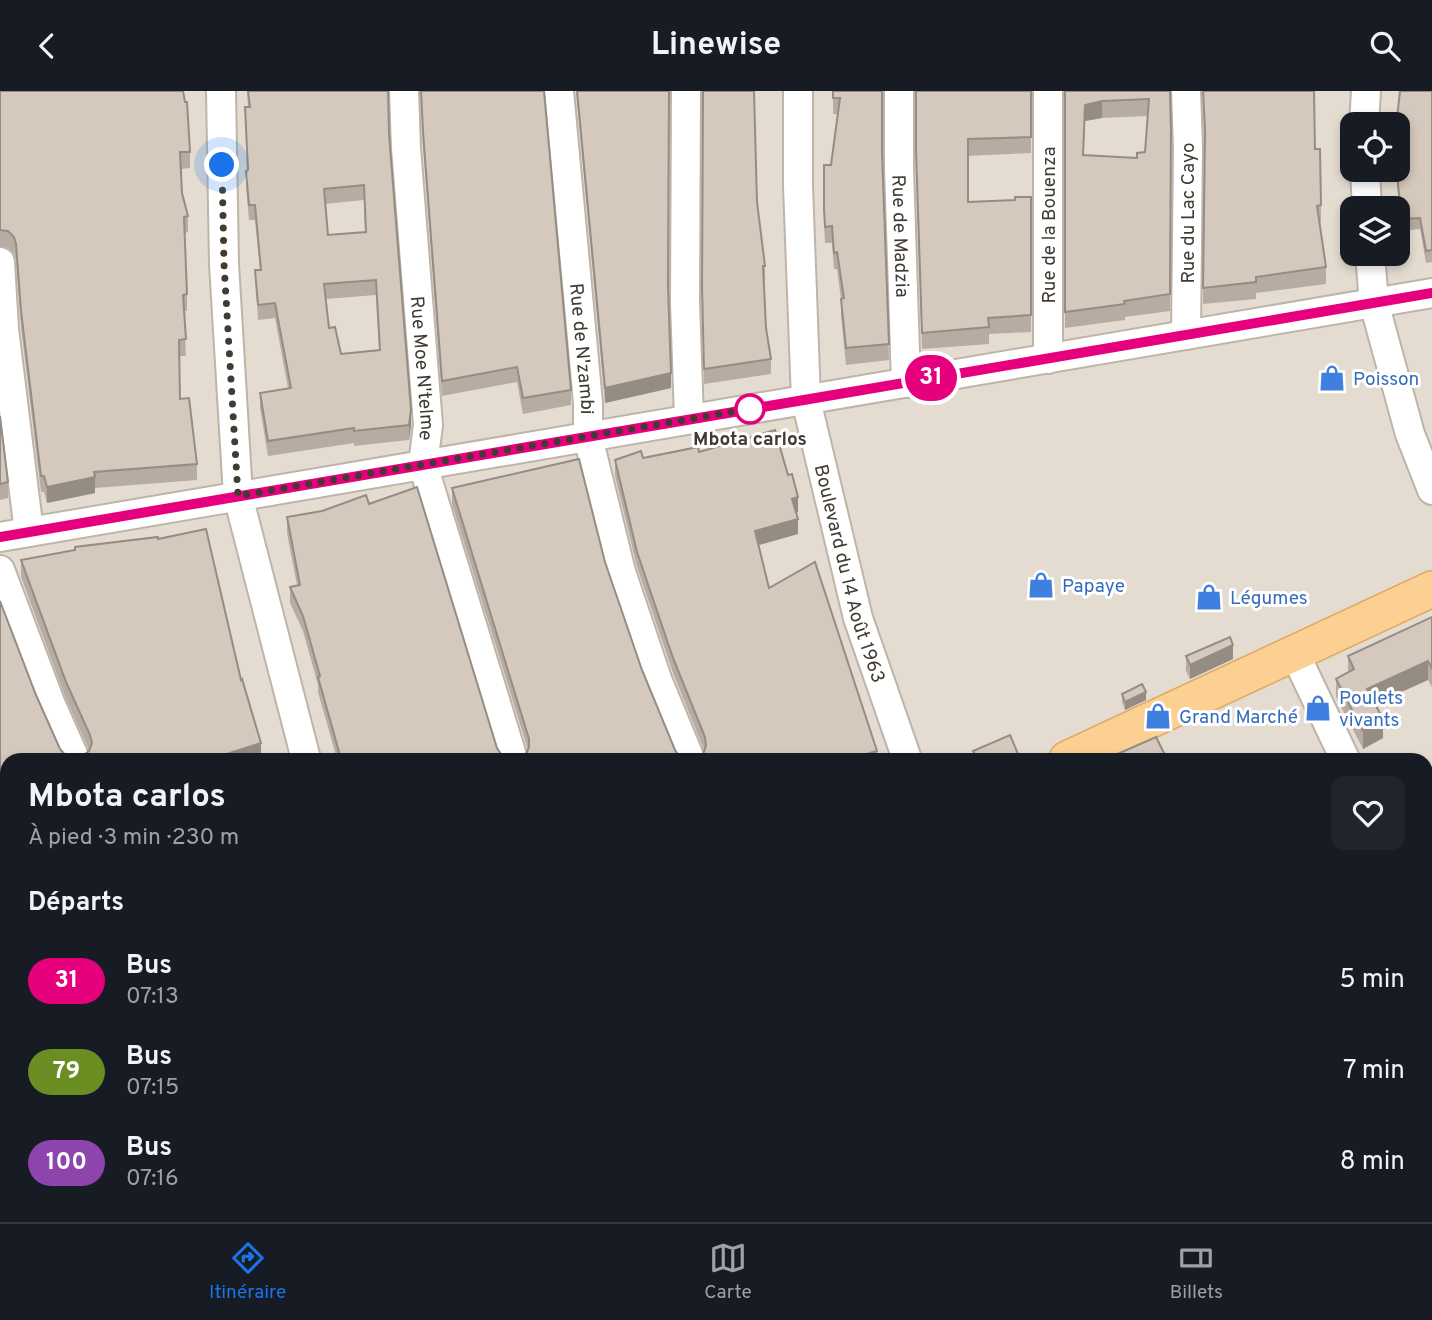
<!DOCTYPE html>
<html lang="fr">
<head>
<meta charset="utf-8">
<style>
	:root { --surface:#171b24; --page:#20242c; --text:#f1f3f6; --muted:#9ea1a6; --line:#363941; --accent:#1a73e8 }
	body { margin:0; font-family:Overpass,sans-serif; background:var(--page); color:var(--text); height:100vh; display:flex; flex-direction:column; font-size:26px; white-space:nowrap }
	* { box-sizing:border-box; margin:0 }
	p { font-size:23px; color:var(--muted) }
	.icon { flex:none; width:38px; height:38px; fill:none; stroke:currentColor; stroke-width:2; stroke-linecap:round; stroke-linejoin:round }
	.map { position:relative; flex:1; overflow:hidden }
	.drawer { position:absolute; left:0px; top:662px; width:1433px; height:471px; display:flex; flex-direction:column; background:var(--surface); border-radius:21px 21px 0 0; box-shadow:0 4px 10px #0003 }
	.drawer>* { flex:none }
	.badge { padding:0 14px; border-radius:23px; font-size:24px; line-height:46px }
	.fabs { position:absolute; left:1340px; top:21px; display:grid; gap:14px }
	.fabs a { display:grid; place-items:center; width:70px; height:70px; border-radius:14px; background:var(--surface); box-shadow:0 4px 10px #0003; font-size:35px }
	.you { position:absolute; width:35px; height:35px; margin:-18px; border:5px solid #fff; border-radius:50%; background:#1a73e8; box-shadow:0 0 0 10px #1a73e833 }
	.map>.badge { position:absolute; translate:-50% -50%; box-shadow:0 0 0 4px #fff }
	h2 { padding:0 28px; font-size:26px; line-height:63px }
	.round { display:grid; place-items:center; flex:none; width:74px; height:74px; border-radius:14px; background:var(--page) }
	.summary { display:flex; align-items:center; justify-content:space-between; height:119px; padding:0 28px }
	h1 { font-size:33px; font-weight:700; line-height:52px }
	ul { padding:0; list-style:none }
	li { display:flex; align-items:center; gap:21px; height:91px; padding:0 28px }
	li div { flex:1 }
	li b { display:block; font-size:26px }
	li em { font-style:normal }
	li .badge { min-width:77px; font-weight:700; text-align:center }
	header { display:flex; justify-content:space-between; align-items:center; height:91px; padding:0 28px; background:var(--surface); font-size:32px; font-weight:700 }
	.tabs { display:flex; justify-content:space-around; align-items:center; height:98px; border-top:2px solid var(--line); background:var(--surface); font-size:19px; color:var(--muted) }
	.tabs a { display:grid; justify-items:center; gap:4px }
	.tabs .current { color:var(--accent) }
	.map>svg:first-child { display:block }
</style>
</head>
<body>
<header><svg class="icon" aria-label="back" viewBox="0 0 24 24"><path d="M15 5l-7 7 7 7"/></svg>Linewise<svg class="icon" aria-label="search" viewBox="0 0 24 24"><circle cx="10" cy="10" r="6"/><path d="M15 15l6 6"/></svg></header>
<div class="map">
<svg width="1432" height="1131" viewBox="0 0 1432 1131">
	<rect width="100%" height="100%" fill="#f1ebe3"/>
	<!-- residential -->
	<path fill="#e5dcd1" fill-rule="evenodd" d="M0,0H1432V1131H0ZM1353,33H1398V79H1353ZM1353,117H1398V163H1353ZM7,668H1426V1125H7Z"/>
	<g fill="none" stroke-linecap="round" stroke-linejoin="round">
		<!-- minor casing -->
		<g stroke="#bfb4a9" stroke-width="32">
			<g id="minor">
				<path d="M221,0L224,173L238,405L306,668"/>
				<path id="s1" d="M404,0L406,57L428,334L423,374L513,668"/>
				<path id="s2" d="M559,0L588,312V346L621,481L657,588L690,668"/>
				<path d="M686,0L685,211L689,328"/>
				<path id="s3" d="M798,0V95L806,309L858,527L907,668"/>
				<path id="s4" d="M899,0V77L906,292"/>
				<path d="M1048,0V268"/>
				<path d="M1186,0L1188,56L1186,244"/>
				<path d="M1364,33L1366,0"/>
				<path d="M1365,79L1367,117"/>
				<path d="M1370,163L1374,212L1410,343L1432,399"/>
				<path d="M0,171L4,238L29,441"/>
				<path d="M0,446L1432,202"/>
				<path d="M0,479L51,614L75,668"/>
				<path d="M1295,563L1345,668"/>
				<path d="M1426,787L1432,795"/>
				<path d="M1426,856L1432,851"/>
				<path d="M0,935L7,950"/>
				<path d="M302,1125L305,1131"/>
				<path d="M523,1125L527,1131"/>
				<path d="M798,1125L801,1131"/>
				<path d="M987,1125L991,1131"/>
				<path d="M1214,1125L1220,1131"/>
				<path d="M1099,1131L1106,1125"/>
			</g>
		</g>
		<!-- major casing -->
		<g stroke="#dfaa63" stroke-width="38">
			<g id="major">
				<path d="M1067,668L1432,498"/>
				<path d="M65,1131L77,1125"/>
			</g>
		</g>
		<!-- minor -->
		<use href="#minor" stroke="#fff" stroke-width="28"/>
		<!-- major -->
		<use href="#major" stroke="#fbd092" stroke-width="35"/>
	</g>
	<!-- wall -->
	<g fill="#b7aca2" fill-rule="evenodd">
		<path d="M0,0L190,61V77L181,78L182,102L188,125V141L185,142L187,203V220H184L186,265H179L180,308L197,373V389L95,397V402L47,412L44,401H41L21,236L16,169L14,162L8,157L0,155Z"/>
		<path d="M247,0H388L389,43L411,334L409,349L354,355V352L268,365L260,317V302L288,297L275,227L258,229L255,179H260L255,129H249L246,95V80L247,79L245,16H248ZM364,109L365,141L328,144L325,113ZM376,204L379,259L341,263L329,237L326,208Z"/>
		<path d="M421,0H544L571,299V314L523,323L517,291L442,305L423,56Z"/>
		<path d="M576,0H669L668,198L671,297L605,312Z"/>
		<path d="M703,0H755L754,17L757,111L765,175V190H764L766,237L771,268V283L704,293L702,211Z"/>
		<path d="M833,0L882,61L889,269L846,274L841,224V208L837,178H834L832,152H825L824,134V74H831L838,23H833Z"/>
		<path d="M916,0H1031V62L968,65V111L1015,109L1031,106V241L989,243V253L922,258L916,77Z"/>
		<path d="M1065,0H1170L1171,56L1170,220L1125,226V229L1065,237ZM1148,25L1145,61L1137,67L1083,64L1085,30L1102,27Z"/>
		<path d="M1203,0H1314L1315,58L1321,114V131H1319L1326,176V193L1256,202V208L1203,213L1204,52Z"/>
		<path d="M1432,0V171L1426,172L1420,138L1402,140L1398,105L1397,79Z"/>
		<path d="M0,325L8,391V407L0,409Z"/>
		<path d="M699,361L798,421L796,422L798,443L759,454L769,497L877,668H697L703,663L704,659L673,582L637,476L615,385V369L643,367Z"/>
		<path d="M452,397L605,471L642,579L675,659L679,665L526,663L528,659L452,413Z"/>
		<path d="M369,413L497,657L502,665L509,668H337L318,601V594L303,540L290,512V496L297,494L287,442V426Z"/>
		<path d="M158,448L241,589L261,668H7V921L0,919V510L36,604L60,658L66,665L73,667L81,666L89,659L66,608L21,486V469Z"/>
		<path d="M1432,526V596L1428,589L1375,613L1383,647L1363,658L1336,606V588L1348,582V565Z"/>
		<path d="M1186,565L1233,568L1190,588L1186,580Z"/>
		<path d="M1122,603L1146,609L1125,619L1122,611Z"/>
		<path d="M1426,679L1432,680V744L1426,743Z"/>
		<path d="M0,947L7,949V1057L0,1050Z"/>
		<path d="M375,1125H473L477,1131H379Z"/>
		<path d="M545,1125H738L727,1131H548Z"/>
	</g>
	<!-- shaded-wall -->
	<g fill="#958c84">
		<path d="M1102,10V27L1085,30L1083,80L1085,14Z"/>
		<path d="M671,282V297L605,312V297Z"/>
		<path d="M411,319V334L409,349V334Z"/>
		<path d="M95,386V402L47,412V396Z"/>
		<path d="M798,406V421L792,423V408Z"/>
		<path d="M798,428V443L755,455V440Z"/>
		<path d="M1233,554V568L1190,588V574Z"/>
		<path d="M1428,570V589L1367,616V598Z"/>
		<path d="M1146,601V609L1125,619V611Z"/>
		<path d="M1383,628V647L1363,658V640Z"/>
		<path d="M261,652V668H211Z"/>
		<path d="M877,660V668H856V666Z"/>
		<path d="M1432,944V963L1426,969V950Z"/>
		<path d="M7,1097L6,1128L0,1130L1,1100Z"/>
		<path d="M321,1125H330V1128L326,1131H321Z"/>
		<rect x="553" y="1125" width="4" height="6"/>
		<path d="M710,1125H738L727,1131H710Z"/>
	</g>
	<!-- building -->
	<g fill="#d5c8bc" stroke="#958c84" stroke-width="2" fill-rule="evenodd">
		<path d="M0,0H183L185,11H187L190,61H180L182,102L188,125L184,126L187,203L183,204L186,248L179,249L180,308L189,307L197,373L94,381L95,386L47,396L44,385H41L21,220L16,153L14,146L8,140L0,139Z"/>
		<path d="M248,0H388L389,43L411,319L409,334L354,340V337L268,350L260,302L291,297L275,212L258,214L255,179H261L255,114H249L246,80L248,79L245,16H250ZM364,94L366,141L328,144L324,98ZM376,189L380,259L341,263L335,236L329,237L324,193Z"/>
		<path d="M421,0H544L571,299L523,307L517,276L442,290L423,41Z"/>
		<path d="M577,0H669L668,196L671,282L605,297Z"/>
		<path d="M703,0H754L757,111L765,175H763L766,237L771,268L704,278L702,196Z"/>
		<path d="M833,0H882V61L889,253L846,257L841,208L844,207L837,161L834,162L832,135L825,136L824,118V74H831L840,7H833Z"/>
		<path d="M916,0H1031V46L968,48V111L1015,109V106H1031V224L988,227L989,236L922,242L916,60Z"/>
		<path d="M1065,0H1170L1171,40L1170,203L1124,210L1125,213L1065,221ZM1149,8L1145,61L1137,62V67L1083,64L1085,14L1102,10Z"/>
		<path d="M1203,0H1314L1315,58H1320L1321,114L1317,115L1326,176L1256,186V191L1203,197L1205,40Z"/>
		<path d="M1400,0H1432V159L1426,160L1420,127L1402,128L1398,94V33H1397V27Z"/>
		<path d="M0,325L8,391L0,393Z"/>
		<path d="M775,339L788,384L792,383L798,406L792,408L798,428L755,440L769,497L815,471L877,660L856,666L857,668H689H697L703,663L706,655L705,646L673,567L637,461L615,369L641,360L643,367L698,356L699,361Z"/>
		<path d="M579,368L605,471L642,579L675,659L679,665L687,668H517L526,663L529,656V648L452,397Z"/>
		<path d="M417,396L497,657L502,665L509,668H341L318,586L320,585L303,525L290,496L300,494L287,426L322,420L366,404L369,413Z"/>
		<path d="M206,438L241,589L242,588L261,652L211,668H7V903L0,902V510L36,604L60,658L66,665L73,667L81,666L89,660L92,652L90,644L66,591L21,469L75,459V456L158,446V448Z"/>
		<path d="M1432,526V577L1428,570L1367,598L1383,628L1363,640L1336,588L1354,578L1348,565Z"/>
		<path d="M1230,546L1233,554L1190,574L1186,565Z"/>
		<path d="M1142,593L1146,601L1125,611L1122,603Z"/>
		<path d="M1010,644L1019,665L1012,668H977L973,660Z"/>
		<path d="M1156,646L1167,668H1106Z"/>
		<path d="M1426,679L1432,680V730L1426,729Z"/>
		<path d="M1432,881V944L1426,950V886Z"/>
		<path d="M0,947L7,949V1040L0,1032Z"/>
		<path d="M1426,1030L1432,1036V1131H1308L1313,1125H1385L1390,1128L1400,1127L1402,1125H1426Z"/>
		<path d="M0,1060L7,1072V1097L1,1100L6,1111L0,1113Z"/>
		<path d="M118,1125H201L203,1131H99Z"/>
		<path d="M234,1125H293L296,1129L307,1131H234Z"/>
		<path d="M386,1125H473L477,1131H390Z"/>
		<path d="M558,1125H711L713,1131H561Z"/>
		<path d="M814,1125H978L983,1130L988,1131H810L809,1130Z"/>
		<path d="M1155,1125H1170L1176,1131H1150Z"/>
	</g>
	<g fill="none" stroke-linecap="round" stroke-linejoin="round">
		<!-- line casing -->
		<g stroke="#fff" stroke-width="16">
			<path id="line" d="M0,446L1432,202"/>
		</g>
		<!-- line -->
		<use href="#line" stroke="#e6007e" stroke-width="10"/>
		<!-- walk -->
		<path stroke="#423b34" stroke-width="7" stroke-dasharray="0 12.6" d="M222,74L224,173L238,405L760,316L750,318"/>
	</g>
	<!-- icons -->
	<defs>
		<g id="shop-bare" transform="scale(2.1)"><path d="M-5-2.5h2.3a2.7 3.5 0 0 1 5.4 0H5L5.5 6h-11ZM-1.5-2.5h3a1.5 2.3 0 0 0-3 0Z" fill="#3f7fe0" stroke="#fff" stroke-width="2.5" paint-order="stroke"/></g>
	</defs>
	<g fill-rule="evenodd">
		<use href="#shop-bare" x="1332" y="287"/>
		<use href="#shop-bare" x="1041" y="494"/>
		<use href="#shop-bare" x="1209" y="506"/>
		<use href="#shop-bare" x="1318" y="617"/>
		<use href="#shop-bare" x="1158" y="625"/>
	</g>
	<!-- markers -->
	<circle fill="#fff" stroke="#e6007e" stroke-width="3.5" cx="750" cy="318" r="14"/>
	<g text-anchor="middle" stroke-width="6" stroke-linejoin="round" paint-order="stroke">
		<!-- street labels -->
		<g font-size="19" fill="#423b34" stroke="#fff">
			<text transform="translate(1187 122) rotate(-90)" y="7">Rue du Lac Cayo</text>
			<text transform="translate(1048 134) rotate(-90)" y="7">Rue de la Bouenza</text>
			<text dy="7" stroke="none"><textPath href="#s4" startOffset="145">Rue de Madzia</textPath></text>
			<text dy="7" stroke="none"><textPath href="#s2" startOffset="259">Rue de N'zambi</textPath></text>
			<text dy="7" stroke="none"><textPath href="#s1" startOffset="278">Rue Moe N'telme</textPath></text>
			<text dy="7" stroke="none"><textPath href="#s3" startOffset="488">Boulevard du 14 Août 1963</textPath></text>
		</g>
		<!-- shop labels -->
		<g font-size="19" fill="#366cbe" stroke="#fff" text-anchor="start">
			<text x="1353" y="294">Poisson</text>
			<text x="1062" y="501">Papaye</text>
			<text x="1230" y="513">Légumes</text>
			<text x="1339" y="613">Poulets<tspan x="1339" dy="22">vivants</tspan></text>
			<text x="1179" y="632">Grand Marché</text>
		</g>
		<!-- stop labels -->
		<g font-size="19" font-weight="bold" fill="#423b34" stroke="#fff">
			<text x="750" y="354">Mbota carlos</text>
		</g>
	</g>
</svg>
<div class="fabs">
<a><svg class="icon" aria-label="locate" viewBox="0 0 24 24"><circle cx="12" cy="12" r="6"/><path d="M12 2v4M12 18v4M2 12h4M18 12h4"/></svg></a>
<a><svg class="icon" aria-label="layers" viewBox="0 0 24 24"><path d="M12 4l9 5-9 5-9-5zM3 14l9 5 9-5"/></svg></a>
</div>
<div class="you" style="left:222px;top:74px"></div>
<b class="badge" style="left:931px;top:287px;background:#e6007e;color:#fff">31</b>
<section class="drawer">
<div class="summary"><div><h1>Mbota carlos</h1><p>À pied · 3 min · 230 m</p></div><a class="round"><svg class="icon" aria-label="heart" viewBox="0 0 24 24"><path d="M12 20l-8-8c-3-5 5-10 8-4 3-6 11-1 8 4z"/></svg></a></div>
<h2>Départs</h2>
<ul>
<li><span class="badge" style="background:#e6007e;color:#fff">31</span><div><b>Bus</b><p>07:13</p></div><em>5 min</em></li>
<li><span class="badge" style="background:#6b8e23;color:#fff">79</span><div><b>Bus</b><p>07:15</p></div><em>7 min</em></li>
<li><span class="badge" style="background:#8e44ad;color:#fff">100</span><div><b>Bus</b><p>07:16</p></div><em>8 min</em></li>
</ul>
</section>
</div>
<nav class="tabs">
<a class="current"><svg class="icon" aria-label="directions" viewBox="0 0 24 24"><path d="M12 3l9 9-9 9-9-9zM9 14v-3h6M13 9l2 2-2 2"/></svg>Itinéraire</a>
<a><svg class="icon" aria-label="map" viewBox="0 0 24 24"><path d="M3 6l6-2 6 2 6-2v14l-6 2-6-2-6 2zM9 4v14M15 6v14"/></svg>Carte</a>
<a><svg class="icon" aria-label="tickets" viewBox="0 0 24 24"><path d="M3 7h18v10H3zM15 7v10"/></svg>Billets</a>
</nav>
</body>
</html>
